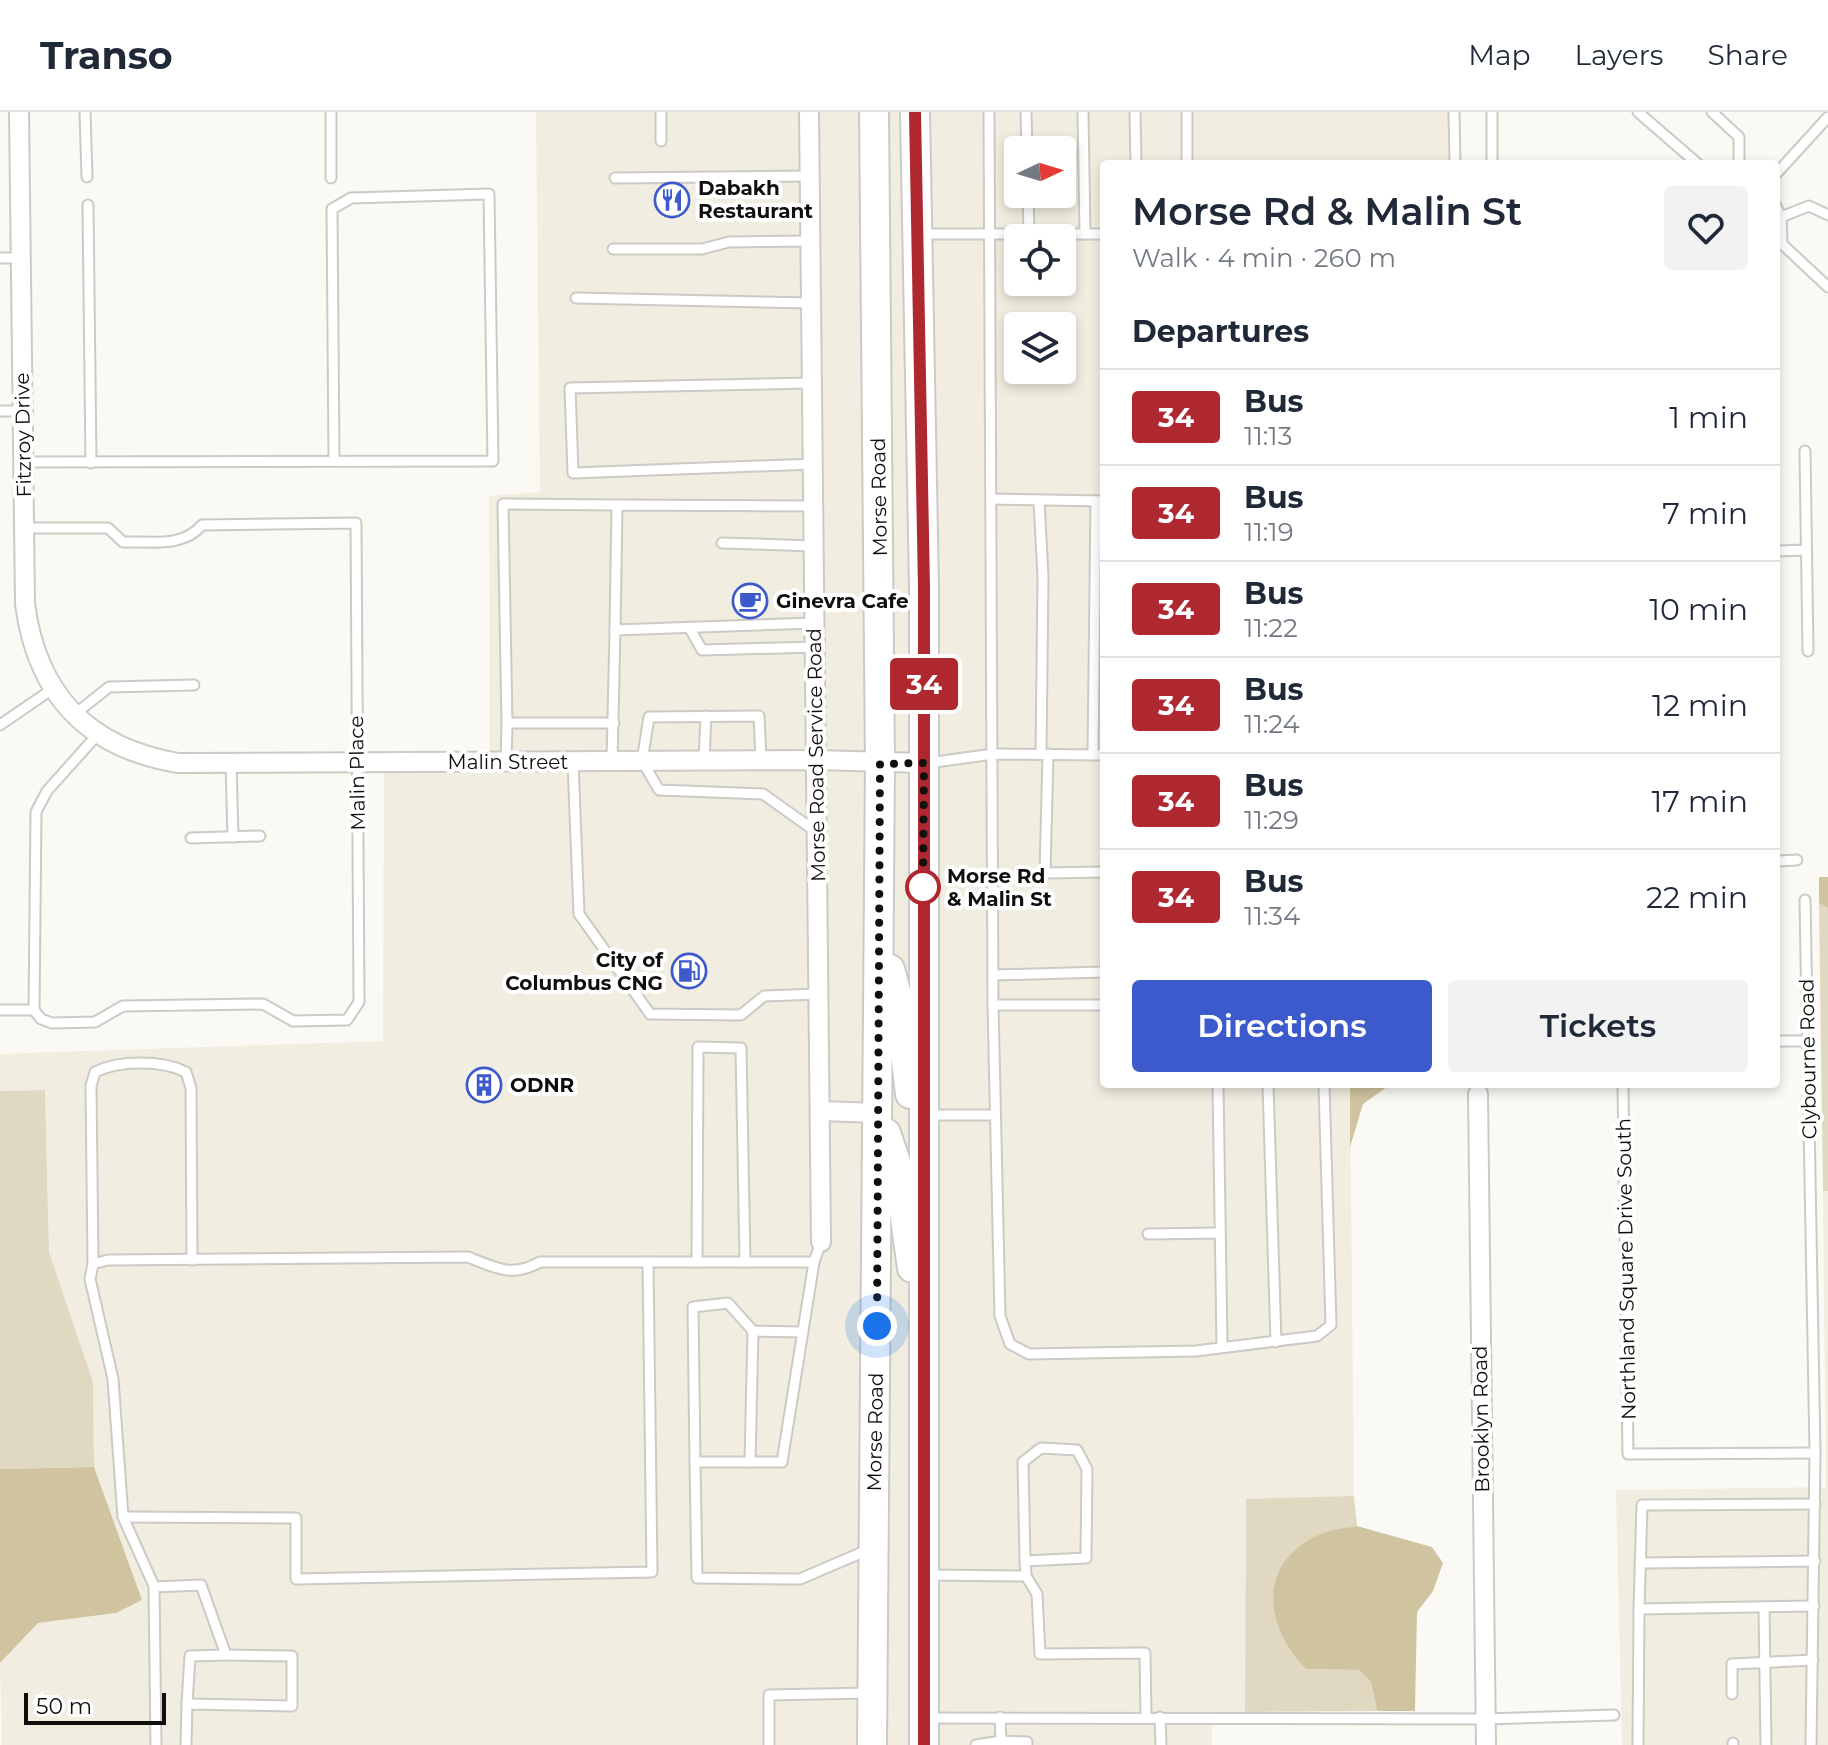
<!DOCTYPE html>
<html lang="en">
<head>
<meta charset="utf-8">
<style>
	:root { --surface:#fff; --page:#f2f2f3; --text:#1f2937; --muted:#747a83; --line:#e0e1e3; --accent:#3c5acc }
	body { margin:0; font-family:Montserrat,sans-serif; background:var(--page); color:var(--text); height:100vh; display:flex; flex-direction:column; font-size:30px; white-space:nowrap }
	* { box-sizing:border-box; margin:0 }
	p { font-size:26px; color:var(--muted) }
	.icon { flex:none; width:44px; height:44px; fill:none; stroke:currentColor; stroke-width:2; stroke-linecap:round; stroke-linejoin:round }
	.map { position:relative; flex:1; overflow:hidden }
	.drawer { position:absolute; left:1100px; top:48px; width:680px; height:928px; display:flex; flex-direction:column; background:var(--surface); border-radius:8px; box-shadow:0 4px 12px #0003 }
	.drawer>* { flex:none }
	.badge { padding:0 16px; border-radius:6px; font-size:28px; line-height:52px }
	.needle { width:52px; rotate:86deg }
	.buttons { position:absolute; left:1004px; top:24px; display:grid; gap:16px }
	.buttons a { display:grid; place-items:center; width:72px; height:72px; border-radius:8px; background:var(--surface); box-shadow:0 4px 12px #0003; font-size:40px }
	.scale { position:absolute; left:24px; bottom:20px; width:142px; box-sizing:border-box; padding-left:8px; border:4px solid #100f0d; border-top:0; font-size:22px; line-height:28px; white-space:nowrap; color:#100f0d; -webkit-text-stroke:6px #fff; paint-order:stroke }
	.you { position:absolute; width:40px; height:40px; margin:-20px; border:6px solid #fff; border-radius:50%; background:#1a73e8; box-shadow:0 0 0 12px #1a73e833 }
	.map>.badge { position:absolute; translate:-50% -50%; box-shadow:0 0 0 4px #fff }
	h2 { padding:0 32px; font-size:30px; line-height:72px }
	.round { display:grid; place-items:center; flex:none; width:84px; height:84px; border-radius:8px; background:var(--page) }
	.head { display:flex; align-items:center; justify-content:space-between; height:136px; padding:0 32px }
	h1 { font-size:38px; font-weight:600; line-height:60px }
	.button { display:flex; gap:16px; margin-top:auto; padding:16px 32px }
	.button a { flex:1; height:92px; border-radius:8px; background:var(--accent); color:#fff; font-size:32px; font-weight:600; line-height:92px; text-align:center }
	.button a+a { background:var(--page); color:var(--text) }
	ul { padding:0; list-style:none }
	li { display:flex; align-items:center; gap:24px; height:96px; padding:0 32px; border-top:2px solid var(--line) }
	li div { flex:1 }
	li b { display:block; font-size:30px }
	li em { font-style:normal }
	li .badge { min-width:88px; font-weight:700; text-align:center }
	header { display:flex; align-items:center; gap:48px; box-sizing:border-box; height:112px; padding:0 40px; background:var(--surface); border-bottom:2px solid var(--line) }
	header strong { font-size:38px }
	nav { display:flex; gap:44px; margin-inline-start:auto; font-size:28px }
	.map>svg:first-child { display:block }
</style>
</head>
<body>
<header>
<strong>Transo</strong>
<nav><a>Map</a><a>Layers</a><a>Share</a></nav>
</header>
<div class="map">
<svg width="1828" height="1633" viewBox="0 0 1828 1633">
	<rect width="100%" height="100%" fill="#fbf9f3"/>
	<!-- built -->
	<g fill="#f1ede0" fill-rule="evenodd">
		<path d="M536,0H1458L1459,52H1104V972H1350L1354,1384L1246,1388L1245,1612L1212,1611V1633H2L0,1551L38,1511L116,1501L142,1488L94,1355L93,1270L49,1140L45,978L0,979V942L383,929L384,654L490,653L489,384L540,380ZM1018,38H1062V82H1018ZM1018,126H1062V170H1018ZM1018,214H1062V258H1018Z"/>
		<path d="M1823,1079H1828V1633H1622L1616,1378L1826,1375Z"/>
	</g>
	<!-- green -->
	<g fill="#e0d8c0">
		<path d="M1819,791L1828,796V1079H1823Z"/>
		<path d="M45,978L49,1140L93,1270L94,1355L0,1357V979Z"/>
		<path d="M1354,1384L1357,1414L1323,1421L1306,1557L1359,1558L1371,1570L1377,1599L1245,1600L1246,1387Z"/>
	</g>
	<!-- forest -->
	<g fill="#d0c4a0">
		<path d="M1819,765H1828V796L1819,791Z"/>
		<path d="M1350,972H1391L1363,992L1350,1035Z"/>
		<path d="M94,1355L142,1488L116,1501L38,1511L0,1551V1357Z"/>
		<path d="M1357,1414L1432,1435L1443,1451L1433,1479L1417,1500L1415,1599H1377L1371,1570L1359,1558L1306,1557C1263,1513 1257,1449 1321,1422C1332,1417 1346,1416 1357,1414Z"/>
	</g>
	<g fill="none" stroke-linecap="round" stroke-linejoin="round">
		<!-- lane casing -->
		<g stroke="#cccac5" stroke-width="13">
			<g id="lane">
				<path d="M85,0L87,65"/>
				<path d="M331,0V66"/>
				<path d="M661,0V29"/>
				<path d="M989,0L993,893L1000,1204L1010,1232L1029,1242L1196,1239L1317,1224L1331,1213L1324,972"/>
				<path d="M1026,0L1027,38"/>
				<path d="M1083,0L1085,122"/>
				<path d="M1135,0L1136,52"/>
				<path d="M1187,0V52"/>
				<path d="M1454,0L1455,52"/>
				<path d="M1492,0V52"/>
				<path d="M1638,0L1698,52"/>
				<path d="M1712,0L1739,25V52"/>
				<path d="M1776,62L1828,5"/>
				<path d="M615,66L810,64"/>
				<path d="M1028,82L1029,122"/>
				<path d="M88,93L91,351"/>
				<path d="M1776,94L1781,105L1782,132L1828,175"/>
				<path d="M1781,105L1809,94L1828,103"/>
				<path d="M920,122H1104"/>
				<path d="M613,137H702L729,130L810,129"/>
				<path d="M0,146H21"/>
				<path d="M576,186L811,191"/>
				<path d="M812,271L570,276L573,361L813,352"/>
				<path d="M0,299H23"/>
				<path d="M1805,339L1808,539"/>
				<path d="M23,350L493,349L489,82L351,86L332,97L334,347"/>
				<path d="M991,387L1104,389"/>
				<path d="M1039,388L1043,465L1041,642"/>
				<path d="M813,394L617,393L615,518L814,511"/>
				<path d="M24,416H108L123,430C151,429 183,436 202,413L356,411L359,890L347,908L293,909L263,892L123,894L95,910L52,911L41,907L34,898"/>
				<path d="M722,431L814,434"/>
				<path d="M1776,439L1806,438"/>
				<path d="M689,515L702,538L815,535"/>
				<path d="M75,602L109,575L194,573"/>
				<path d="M507,611L503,392L617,393"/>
				<path d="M0,613L51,578"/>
				<path d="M1048,642L1045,761L1104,760"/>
				<path d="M1093,643L1096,389"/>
				<path d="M704,648L706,604"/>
				<path d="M761,648L759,604L649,605L642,649L659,678L763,682L815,719"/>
				<path d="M612,649L615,518"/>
				<path d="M573,650L579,802L650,902L741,903L764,884L818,882"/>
				<path d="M506,651L507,611H614"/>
				<path d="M928,651L993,642L1104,643"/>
				<path d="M231,652L233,725"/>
				<path d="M191,726L260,724"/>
				<path d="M1776,749L1797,748"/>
				<path d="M1805,788L1815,1341L1811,1633"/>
				<path d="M993,863L1104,860"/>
				<path d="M993,893H1104"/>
				<path d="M0,898H34"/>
				<path d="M34,898L36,700L47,679L98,622"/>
				<path d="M1776,929H1807"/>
				<path d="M1218,972L1222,1233"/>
				<path d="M1268,972L1276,1230"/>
				<path d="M1623,972L1628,1342L1815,1341"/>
				<path d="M926,1003H995"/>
				<path d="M1148,1122L1220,1121"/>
				<path d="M697,1150L698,935L741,936L745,1150"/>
				<path d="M814,1150L782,1350H695L697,1466L800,1467L870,1437"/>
				<path d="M93,1152L91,974L95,960C119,948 162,948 186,960L191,976L192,1148"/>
				<path d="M695,1350L693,1195L728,1191L753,1219L803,1220"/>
				<path d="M750,1350L753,1219"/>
				<path d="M123,1405L296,1406V1467L652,1460L648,1150"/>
				<path d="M1025,1449L1086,1446L1087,1357L1077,1338L1041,1336L1023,1350L1025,1449L1026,1464"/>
				<path d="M1640,1451L1815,1449"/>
				<path d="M928,1463L1026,1464L1037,1482L1040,1542L1145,1541L1146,1605"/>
				<path d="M154,1475L201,1473L226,1543L292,1544V1594L187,1592L186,1633"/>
				<path d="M1764,1495L1766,1633"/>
				<path d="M1639,1497L1642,1393L1815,1392"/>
				<path d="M1732,1582V1552L1813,1548"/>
				<path d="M187,1592L190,1544L226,1543"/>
				<path d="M1000,1605L1001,1629L1027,1630V1633"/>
				<path d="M1160,1605L1161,1633"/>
				<path d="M928,1606L1485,1607L1614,1603"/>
				<path d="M1733,1631V1633"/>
				<path d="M156,1633L154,1474L123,1405L113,1267L90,1167L93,1152L108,1148L468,1145C496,1156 512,1166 540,1150H814L821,1130"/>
				<path d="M769,1633V1583L869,1581"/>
				<path d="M976,1633L1001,1629"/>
				<path d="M1638,1633L1639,1497L1814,1494"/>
			</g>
		</g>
		<!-- street casing -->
		<g stroke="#cccac5" stroke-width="22">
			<g id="street">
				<path d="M19,0L25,492C37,583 88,636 178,651L816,648L924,651"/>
				<path d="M809,0L821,1130"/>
				<path d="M1478,982L1486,1633"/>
				<path d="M820,999L879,1001"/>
			</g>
		</g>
		<!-- primary casing -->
		<g stroke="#cccac5" stroke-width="32">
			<g id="primary">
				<path d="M915,0L924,476V1633"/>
				<path d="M890,857L899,891L910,982"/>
				<path d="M886,1021L898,1056L912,1156"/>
				<path d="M872,1633L880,652L874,0"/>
			</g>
		</g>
		<!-- lane -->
		<use href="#lane" stroke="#fff" stroke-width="9"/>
		<!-- street -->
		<use href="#street" stroke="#fff" stroke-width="18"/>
		<!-- primary -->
		<use href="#primary" stroke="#fff" stroke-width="28"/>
	</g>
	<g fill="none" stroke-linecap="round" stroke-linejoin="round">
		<!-- line casing -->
		<g stroke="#fff" stroke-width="18">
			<path id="line" d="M915,0L924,476V1633"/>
		</g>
		<!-- line -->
		<use href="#line" stroke="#af272f" stroke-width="12"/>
		<!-- walk -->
		<path stroke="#100f0d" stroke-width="8" stroke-dasharray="0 14.4" d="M877,1214L880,652L924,651L923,775"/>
	</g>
	<!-- icons -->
	<defs>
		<g id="restaurant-ring" transform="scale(1.8)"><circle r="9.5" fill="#fff" stroke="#3c5acc" stroke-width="1.5"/><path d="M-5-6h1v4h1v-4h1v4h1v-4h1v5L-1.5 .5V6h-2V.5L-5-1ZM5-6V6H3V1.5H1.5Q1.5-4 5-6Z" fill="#3c5acc"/></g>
		<g id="cafe-ring" transform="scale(1.8)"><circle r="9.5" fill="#fff" stroke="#3c5acc" stroke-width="1.5"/><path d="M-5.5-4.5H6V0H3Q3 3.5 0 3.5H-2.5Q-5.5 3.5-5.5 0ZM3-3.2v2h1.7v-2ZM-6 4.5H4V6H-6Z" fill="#3c5acc"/></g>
		<g id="fuel-ring" transform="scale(1.8)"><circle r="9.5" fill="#fff" stroke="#3c5acc" stroke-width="1.5"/><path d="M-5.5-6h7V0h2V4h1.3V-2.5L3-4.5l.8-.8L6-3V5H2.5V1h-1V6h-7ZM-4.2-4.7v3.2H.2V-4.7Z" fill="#3c5acc"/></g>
		<g id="building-ring" transform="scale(1.8)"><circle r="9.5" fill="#fff" stroke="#3c5acc" stroke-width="1.5"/><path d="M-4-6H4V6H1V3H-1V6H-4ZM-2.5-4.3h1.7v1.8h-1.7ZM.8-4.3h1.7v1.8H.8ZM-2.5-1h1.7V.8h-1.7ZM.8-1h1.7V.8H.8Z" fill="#3c5acc"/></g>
	</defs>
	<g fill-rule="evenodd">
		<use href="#restaurant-ring" x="672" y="88"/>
		<use href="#cafe-ring" x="750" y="489"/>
		<use href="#fuel-ring" x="689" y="859"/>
		<use href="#building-ring" x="484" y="973"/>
	</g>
	<!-- markers -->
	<circle fill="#fff" stroke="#af272f" stroke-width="4" cx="923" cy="775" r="16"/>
	<g text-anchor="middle" stroke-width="8" stroke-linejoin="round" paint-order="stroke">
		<!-- poi labels -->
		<g font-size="20" font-weight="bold" fill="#100f0d" stroke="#fff" text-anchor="start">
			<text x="698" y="83">Dabakh<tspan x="698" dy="23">Restaurant</tspan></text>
			<text x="776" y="496">Ginevra Cafe</text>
			<text x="663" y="855" text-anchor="end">City of<tspan x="663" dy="23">Columbus CNG</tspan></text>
			<text x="510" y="980">ODNR</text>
		</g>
		<!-- street labels -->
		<g font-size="20" fill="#100f0d" stroke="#fff">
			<text transform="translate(23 323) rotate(-91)" y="7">Fitzroy Drive</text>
			<text transform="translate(879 385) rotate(-91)" y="7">Morse Road</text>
			<text transform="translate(816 643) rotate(-91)" y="7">Morse Road Service Road</text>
			<text x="508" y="657">Malin Street</text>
			<text transform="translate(357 661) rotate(-91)" y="7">Malin Place</text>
			<text transform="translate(1808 947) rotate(-91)" y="7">Clybourne Road</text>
			<text transform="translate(1626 1157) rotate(-91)" y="7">Northland Square Drive South</text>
			<text transform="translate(1481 1307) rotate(-91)" y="7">Brooklyn Road</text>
			<text transform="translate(875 1320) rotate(-89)" y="7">Morse Road</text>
		</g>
		<!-- stop labels -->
		<g font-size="20" font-weight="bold" fill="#100f0d" stroke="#fff" text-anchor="start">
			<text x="947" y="771">Morse Rd<tspan x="947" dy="23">&amp; Malin St</tspan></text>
		</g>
	</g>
</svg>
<div class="buttons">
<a><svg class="needle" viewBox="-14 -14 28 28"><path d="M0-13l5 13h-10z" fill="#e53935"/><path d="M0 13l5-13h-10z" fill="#747a83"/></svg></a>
<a><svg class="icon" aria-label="locate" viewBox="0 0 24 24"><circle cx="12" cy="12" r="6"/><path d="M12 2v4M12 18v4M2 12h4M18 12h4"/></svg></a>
<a><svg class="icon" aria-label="layers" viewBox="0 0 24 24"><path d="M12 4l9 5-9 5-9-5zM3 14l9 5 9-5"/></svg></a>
</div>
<div class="scale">50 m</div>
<div class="you" style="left:877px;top:1214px"></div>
<b class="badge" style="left:924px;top:572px;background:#af272f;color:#fff">34</b>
<section class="drawer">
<div class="head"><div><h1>Morse Rd &amp; Malin St</h1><p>Walk · 4 min · 260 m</p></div><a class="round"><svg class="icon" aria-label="heart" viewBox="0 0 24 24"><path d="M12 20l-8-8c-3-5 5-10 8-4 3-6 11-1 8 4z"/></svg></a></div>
<h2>Departures</h2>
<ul>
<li><span class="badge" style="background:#af272f;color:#fff">34</span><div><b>Bus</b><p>11:13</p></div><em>1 min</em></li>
<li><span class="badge" style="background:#af272f;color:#fff">34</span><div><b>Bus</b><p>11:19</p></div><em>7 min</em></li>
<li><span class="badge" style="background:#af272f;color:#fff">34</span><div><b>Bus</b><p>11:22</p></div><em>10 min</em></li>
<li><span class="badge" style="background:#af272f;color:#fff">34</span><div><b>Bus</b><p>11:24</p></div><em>12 min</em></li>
<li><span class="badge" style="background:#af272f;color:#fff">34</span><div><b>Bus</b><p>11:29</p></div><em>17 min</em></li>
<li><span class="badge" style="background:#af272f;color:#fff">34</span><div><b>Bus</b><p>11:34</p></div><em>22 min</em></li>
</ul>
<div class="button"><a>Directions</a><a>Tickets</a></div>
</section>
</div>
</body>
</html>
